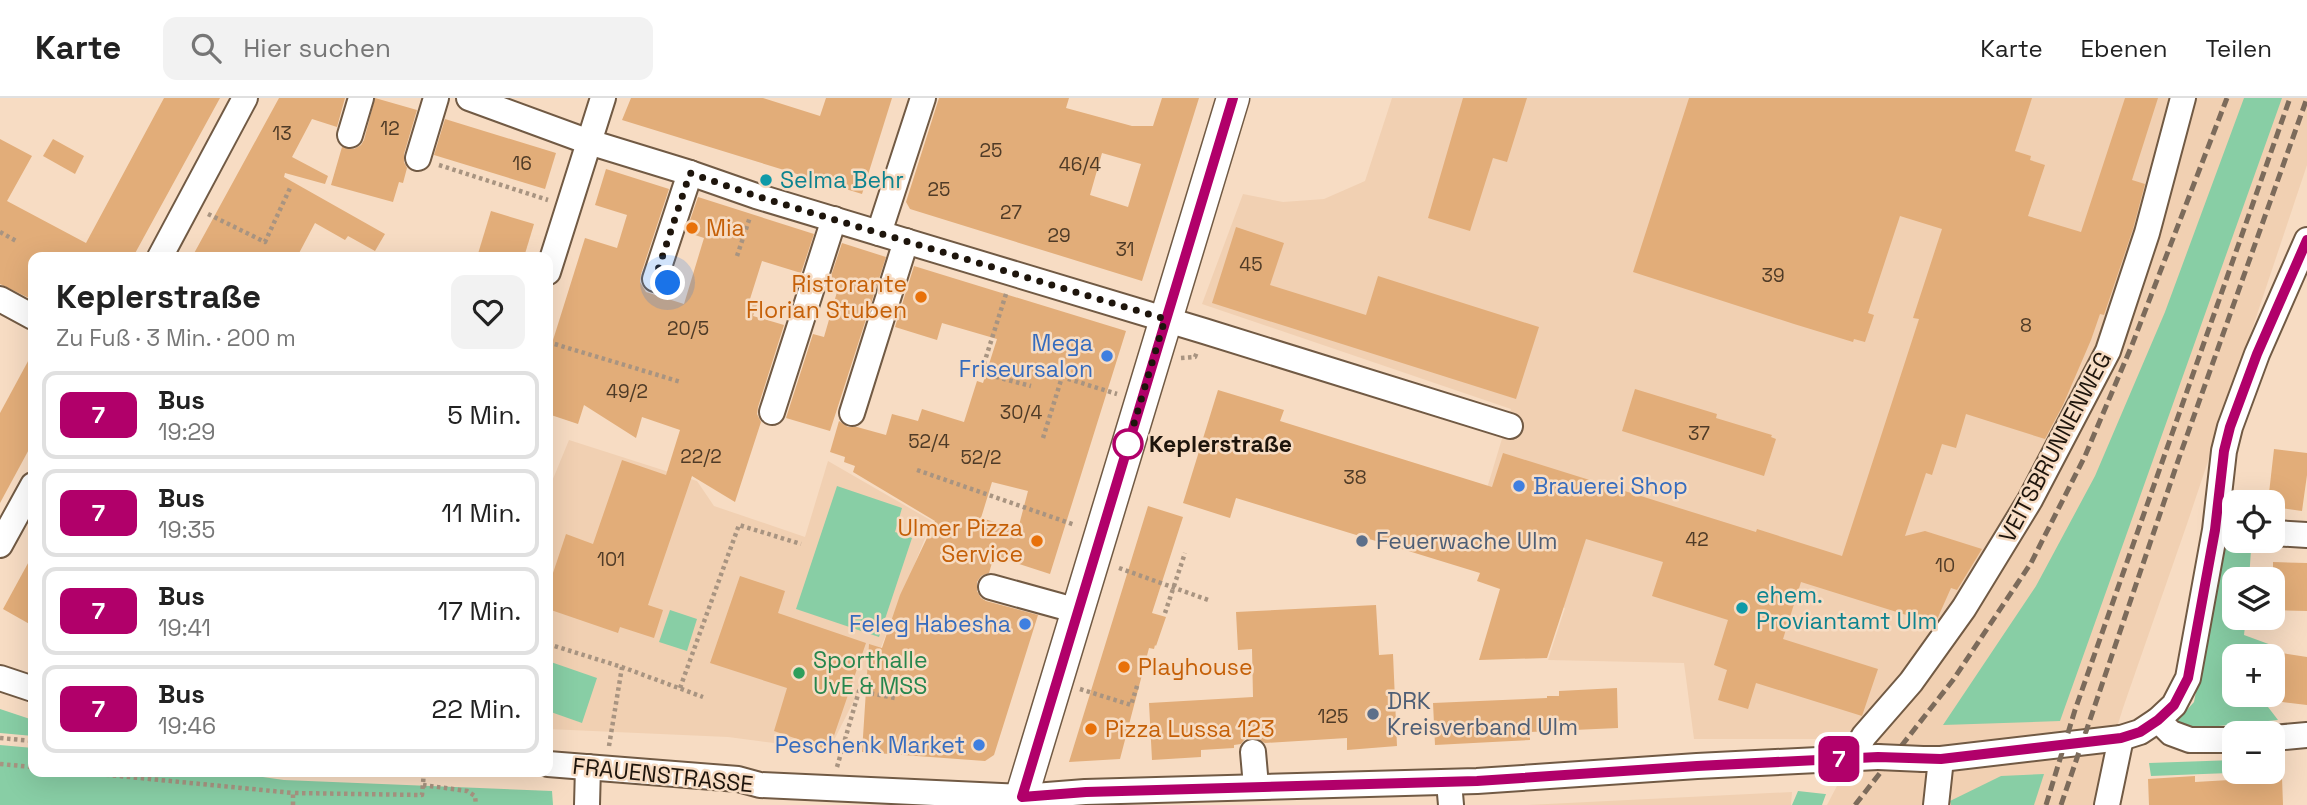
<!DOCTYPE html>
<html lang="de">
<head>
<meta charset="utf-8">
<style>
	:root { --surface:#fff; --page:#f2f2f2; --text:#222; --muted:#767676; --line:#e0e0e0 }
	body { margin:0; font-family:"Space Grotesk",sans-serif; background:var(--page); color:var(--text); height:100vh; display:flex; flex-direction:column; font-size:26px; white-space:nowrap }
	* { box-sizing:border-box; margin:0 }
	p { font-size:23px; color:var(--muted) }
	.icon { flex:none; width:38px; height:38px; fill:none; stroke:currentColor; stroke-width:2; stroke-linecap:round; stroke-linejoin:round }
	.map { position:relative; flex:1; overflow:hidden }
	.panel { position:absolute; left:28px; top:154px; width:525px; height:525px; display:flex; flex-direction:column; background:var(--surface); border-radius:14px; box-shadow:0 7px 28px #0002 }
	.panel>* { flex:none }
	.badge { padding:0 14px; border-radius:10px; font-size:24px; line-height:46px }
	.tools { position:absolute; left:2222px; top:392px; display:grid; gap:14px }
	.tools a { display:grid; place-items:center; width:63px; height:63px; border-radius:14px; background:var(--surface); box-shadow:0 7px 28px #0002; font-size:35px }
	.you { position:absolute; width:35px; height:35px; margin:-18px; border:5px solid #fff; border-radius:50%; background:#1a73e8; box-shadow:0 0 0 10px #1a73e833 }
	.map>.badge { position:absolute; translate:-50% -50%; box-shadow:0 0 0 4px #fff }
	.round { display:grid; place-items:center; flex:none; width:74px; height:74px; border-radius:14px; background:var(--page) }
	.headline { display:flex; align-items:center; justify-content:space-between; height:119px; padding:0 28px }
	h1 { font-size:33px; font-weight:700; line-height:52px }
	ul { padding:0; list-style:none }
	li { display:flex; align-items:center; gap:21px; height:88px; margin:0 14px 10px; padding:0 14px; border:4px solid var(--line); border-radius:14px }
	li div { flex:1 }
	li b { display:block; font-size:26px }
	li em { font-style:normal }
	li .badge { min-width:77px; font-weight:700; text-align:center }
	header { display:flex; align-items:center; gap:42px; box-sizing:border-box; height:98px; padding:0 35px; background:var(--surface); border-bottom:2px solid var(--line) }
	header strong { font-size:33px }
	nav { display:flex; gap:38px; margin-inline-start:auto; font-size:24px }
	.search { width:490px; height:63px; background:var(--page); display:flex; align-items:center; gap:18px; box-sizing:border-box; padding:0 24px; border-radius:14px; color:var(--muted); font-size:26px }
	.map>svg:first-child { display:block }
</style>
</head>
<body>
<header>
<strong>Karte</strong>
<div class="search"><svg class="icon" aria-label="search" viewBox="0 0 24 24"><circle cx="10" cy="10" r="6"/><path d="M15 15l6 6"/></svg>Hier suchen</div>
<nav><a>Karte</a><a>Ebenen</a><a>Teilen</a></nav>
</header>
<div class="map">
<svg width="2307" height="707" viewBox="0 0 2307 707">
	<rect width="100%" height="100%" fill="#f7dcc3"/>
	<!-- built -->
	<g fill="#f1d0b2">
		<path d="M1392,0H2177L2103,234L2089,264L1992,448L1884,604L1860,631L1827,641H1694L1684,565L1548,562L1565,510L1528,498L1478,420L1511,311L1202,206L1243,96L1283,104L1324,101L1365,83Z"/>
		<path d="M2189,0H2307V67L2187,426L2123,610L2093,707H1827L1851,661L1911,584L2108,253Z"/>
		<path d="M569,342L697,383L714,408L805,439L828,363L932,423L881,549L829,652L728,639L548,631V393Z"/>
		<path d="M1792,694L1791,707H1527Z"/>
	</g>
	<!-- green -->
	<g fill="#88cea5">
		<path d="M2244,0H2282L2060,623L1943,627L2036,488L2095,378L2165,214Z"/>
		<path d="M837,388L902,410L895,434L912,440L879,539L796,511Z"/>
		<path d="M2223,450L2251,452L2249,481H2235V520H2246L2244,537L2274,548L2273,560V558H2235V597H2270L2268,609L2278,622L2199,630L2176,624L2194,604Z"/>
		<path d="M670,512L697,521L687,553L659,544Z"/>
		<path d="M548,563L597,580L582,625L548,613Z"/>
		<path d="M0,611L33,622V638L0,635Z"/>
		<path d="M0,647L33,650V674H229L284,682L552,693L553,707H0Z"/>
		<path d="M2235,662V674H2256L2151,678L2149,665Z"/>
		<path d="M2044,676L2034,707H1951L1950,703L2001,678Z"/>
		<path d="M1798,693L1825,696H1826L1822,707H1792Z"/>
	</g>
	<!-- building -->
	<g fill="#e2ad79" fill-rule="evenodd">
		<path d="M164,0H220L133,159H33V202L0,186V41L32,58L7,103L86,145Z"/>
		<path d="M279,0H345L337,29L312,21L292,59L328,78L325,86L285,75L284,79L385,136L375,153L348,138L345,142L315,125L297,159H192Z"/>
		<path d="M375,0L417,12L404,56V64L407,70L403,85L399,84L393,104L331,87L342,49L354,51L361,47L364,42Z"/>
		<path d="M631,0H763L820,18L826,0H892L862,96L622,22Z"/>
		<path d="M939,0H1069L1066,10L1132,28H1153L1162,0H1199L1142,183L910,111L906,104ZM1102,55L1141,66L1128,109L1090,97Z"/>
		<path d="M1463,0H1527L1507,64L1493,60L1470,133L1428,120Z"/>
		<path d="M1689,0H2032L2015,53L2031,58L2030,62L2045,67L2028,118L2081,134L2125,0H2158L2132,82L2145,86L2133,131L2104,217L2100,216L2091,242L2063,307L2045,341L1966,316L1956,350L1942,346L1932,377L1926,375L1905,438L1925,433L1982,451L1957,492L1951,490L1935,526L1801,484L1783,541L1878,571L1862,618L1756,585L1748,611L1718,602L1727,572L1714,567L1728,522L1652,498L1663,464L1586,441L1547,560L1479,562L1500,491L1477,483L1480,475L1236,400L1230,420L1183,405L1218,292L1284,312L1280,323L1492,389L1503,355L1756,434L1757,431L1842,458L1919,221L1913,220L1942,131L1900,118L1868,215L1874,217L1865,244L1854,241L1853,244L1794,226L1633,174Z"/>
		<path d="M445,21L556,55L545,91L434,57Z"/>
		<path d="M53,41L84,58L75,76L43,58Z"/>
		<path d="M606,71L669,91L641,176L640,184L646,194L684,206L704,140L686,134L698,99L814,136L801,175L762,163L750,201L758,204L753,218L784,227L758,309L757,316L761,324L735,404L692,378L648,507L663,512L654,540L620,529L618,535L548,511V490L566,436L593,446L622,362L666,377L680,332L642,319L636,340L584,307L578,326L548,316V258L585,140L617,150L627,117L595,107Z"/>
		<path d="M491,113L534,126L524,159H477Z"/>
		<path d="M1236,129L1284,145L1270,187L1366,217L1378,178L1539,229L1516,301L1212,205Z"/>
		<path d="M842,145L886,159L830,333L786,320L813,236L824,239L839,187L829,184Z"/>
		<path d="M914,168L1126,233L1050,476L994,458L989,475L981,478L977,484V493L981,500L986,503L1038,517L994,657L985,663L862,654L869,546L882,550L900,497L935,423L853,374L855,368L844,364L845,359L830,354L839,323L848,329H857L886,337L892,316L918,323L922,311L964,324L977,283L983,285L997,241L942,225L937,242L895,229ZM992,384L1028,393L1018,431L981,420Z"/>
		<path d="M33,254V344L0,405V315Z"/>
		<path d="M1635,291L1717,316L1716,320L1772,337L1771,339L1776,341L1764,378L1622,333Z"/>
		<path d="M2274,351L2307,355V377L2302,413L2273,409V404H2268Z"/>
		<path d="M1148,408L1183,419L1152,515L1166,519L1156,548L1155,547L1154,551L1149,550L1120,661L1069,664Z"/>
		<path d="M33,456V528L3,511Z"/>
		<path d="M2273,464L2307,465V513L2273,512Z"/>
		<path d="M740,478L785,493L778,515L866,545L829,652L774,633L787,590L710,565Z"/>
		<path d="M1376,507L1379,557L1393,556L1397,648L1347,652V640L1265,645L1252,639L1245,641L1241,646L1234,647V650L1201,652V659L1152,662L1149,605L1253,599L1252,551L1238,552L1236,514Z"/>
		<path d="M2282,555L2307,559V607L2275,603Z"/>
		<path d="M1617,590L1618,630L1530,634V642L1435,647L1433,605L1547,600V598H1559V593Z"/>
		<path d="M2195,678V684L2282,679L2283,707H2149L2148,681Z"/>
	</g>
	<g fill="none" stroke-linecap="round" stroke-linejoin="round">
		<!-- minor casing -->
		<g stroke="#715a44" stroke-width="28">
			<g id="minor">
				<path d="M469,0L589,44L690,75L756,98L1204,233L1510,328"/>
				<path d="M350,37L361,0"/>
				<path d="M418,60L436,0"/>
				<path d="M879,135L923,0"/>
				<path d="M160,159L245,0"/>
				<path d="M548,174L603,0"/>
				<path d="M669,185L655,181L690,75"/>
				<path d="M0,201L33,219"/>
				<path d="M772,314L834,121"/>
				<path d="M852,315L906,143"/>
				<path d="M2273,435L2307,437"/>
				<path d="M0,447L33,387"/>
				<path d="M991,489L1078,513"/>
				<path d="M0,580L33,591"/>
				<path d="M2158,622L2171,635L2190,642H2235"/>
				<path d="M2273,640L2307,637"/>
				<path d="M1253,654L1256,688"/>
				<path d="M1851,661L1864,638L1911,584L1964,510L2030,402L2108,253L2147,135L2183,0"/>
				<path d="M1923,661H1941L2121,640L2140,634L2158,622L2174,607L2188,580L2215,432L2224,353L2230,329L2257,256L2307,142"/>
				<path d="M548,666L738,681L760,687L1022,699L1085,694L1477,683L1697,668L1878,659"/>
				<path d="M1449,684L1451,707"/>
				<path d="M587,707L588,669"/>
				<path d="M1936,707L1941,661"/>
				<path d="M2107,707L2121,640"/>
			</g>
		</g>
		<!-- major casing -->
		<g stroke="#715a44" stroke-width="35">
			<path id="major" d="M1019,707L1233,0"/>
		</g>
		<!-- path -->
		<g stroke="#a89481" stroke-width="4.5" stroke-dasharray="3.5 3.5" stroke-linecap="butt">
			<path d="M439,67L548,102"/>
			<path d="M208,116L265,144L291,88"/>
			<path d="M0,134L18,144"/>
			<path d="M737,158L750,119"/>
			<path d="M1006,196L981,275L1031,288"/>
			<path d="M548,244L681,284"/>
			<path d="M1181,260L1195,259L1197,254"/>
			<path d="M1043,340L1062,279L1117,296"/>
			<path d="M917,372L1075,427"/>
			<path d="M1119,470L1211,503"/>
			<path d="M1165,515L1185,455"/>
			<path d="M548,546L622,569L703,599"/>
			<path d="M680,590L739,427L801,446"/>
			<path d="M1080,591L1131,607L1138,585"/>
			<path d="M0,640L33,643"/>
			<path d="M609,648L622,569"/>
			<path d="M0,666L33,669"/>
			<path d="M837,669L859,593L895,600"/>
			<path d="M78,674L293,695"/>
			<path d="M423,687L467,693L475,698L476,707"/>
			<path d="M293,707V695L422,697L424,674"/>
		</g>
		<!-- minor -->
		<use href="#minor" stroke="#fff" stroke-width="24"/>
		<!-- major -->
		<use href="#major" stroke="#fff" stroke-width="32"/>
		<!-- rail -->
		<g stroke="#7c6b5b" stroke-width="5" stroke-dasharray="10 5" stroke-linecap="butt">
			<path d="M1855,707L1953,582L2031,465L2085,358L2132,247L2227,0"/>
			<path d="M2046,707L2075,612L2290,0"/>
			<path d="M2061,707L2179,360L2307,0"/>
		</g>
		<!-- minor-bridge casing -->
		<g stroke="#715a44" stroke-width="28" stroke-linecap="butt">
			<path id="minor-bridge" d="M1878,659L1923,661"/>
		</g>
		<!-- minor-bridge -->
		<use href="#minor-bridge" stroke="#fff" stroke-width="24"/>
	</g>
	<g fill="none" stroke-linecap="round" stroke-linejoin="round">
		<!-- line casing -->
		<g stroke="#fff" stroke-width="16">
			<path id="line" d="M1233,0L1022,699L1086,694L1477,683L1697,668L1878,659L1941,661L2121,640L2140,634L2158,622L2174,607L2188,580L2215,432L2224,353L2230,329L2257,256L2307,142"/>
		</g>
		<!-- line -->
		<use href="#line" stroke="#b1006a" stroke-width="10"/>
		<!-- walk -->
		<path stroke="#1e150c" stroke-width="7" stroke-dasharray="0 12.6" d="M668,185L655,181L690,75L756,98L1165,221L1128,346"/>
	</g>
	<!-- markers -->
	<g fill="#0f9aa8" stroke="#f7dcc3" stroke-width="2.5">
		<circle cx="766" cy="82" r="7"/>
		<circle cx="1742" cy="510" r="7"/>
	</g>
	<g fill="#e8710a" stroke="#f7dcc3" stroke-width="2.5">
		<circle cx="692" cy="130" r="7"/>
		<circle cx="921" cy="199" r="7"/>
		<circle cx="1037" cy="443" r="7"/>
		<circle cx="1124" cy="569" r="7"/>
		<circle cx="1091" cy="631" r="7"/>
	</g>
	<g fill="#3f7fe0" stroke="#f7dcc3" stroke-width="2.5">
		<circle cx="1107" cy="258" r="7"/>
		<circle cx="1519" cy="388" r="7"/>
		<circle cx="1025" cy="526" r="7"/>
		<circle cx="979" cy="647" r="7"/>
	</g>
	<circle fill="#fff" stroke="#b1006a" stroke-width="3.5" cx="1128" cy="346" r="14"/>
	<g fill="#5c6f8a" stroke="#f7dcc3" stroke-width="2.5">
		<circle cx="1362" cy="443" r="7"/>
		<circle cx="1373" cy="616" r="7"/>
	</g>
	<circle fill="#2e9e5b" stroke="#f7dcc3" stroke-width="2.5" cx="799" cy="575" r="7"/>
	<g text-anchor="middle" stroke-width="5" stroke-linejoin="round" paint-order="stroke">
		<!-- number labels -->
		<g font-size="19" fill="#4f3b27">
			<text x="390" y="37">12</text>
			<text x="282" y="42">13</text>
			<text x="991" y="59">25</text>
			<text x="522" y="72">16</text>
			<text x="1080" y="73">46/4</text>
			<text x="939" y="98">25</text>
			<text x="1011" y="121">27</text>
			<text x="1059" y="144">29</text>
			<text x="1125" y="158">31</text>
			<text x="1251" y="173">45</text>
			<text x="1773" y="184">39</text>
			<text x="2026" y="234">8</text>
			<text x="688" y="237">20/5</text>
			<text x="627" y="300">49/2</text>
			<text x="1021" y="321">30/4</text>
			<text x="1699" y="342">37</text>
			<text x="929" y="350">52/4</text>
			<text x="701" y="365">22/2</text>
			<text x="981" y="366">52/2</text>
			<text x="1355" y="386">38</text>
			<text x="1697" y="448">42</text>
			<text x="611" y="468">101</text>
			<text x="1945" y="474">10</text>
			<text x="1333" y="625">125</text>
		</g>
		<!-- culture labels -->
		<g font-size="23" fill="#0d838f" stroke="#f7dcc3" text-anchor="start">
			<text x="780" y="90">Selma Behr</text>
			<text x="1756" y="505">ehem.<tspan x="1756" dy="26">Proviantamt Ulm</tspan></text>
		</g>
		<!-- food labels -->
		<g font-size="23" fill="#c56008" stroke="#f7dcc3" text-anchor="start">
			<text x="706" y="138">Mia</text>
			<text x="907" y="194" text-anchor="end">Ristorante<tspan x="907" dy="26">Florian Stuben</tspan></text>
			<text x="1023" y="438" text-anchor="end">Ulmer Pizza<tspan x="1023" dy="26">Service</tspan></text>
			<text x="1138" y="577">Playhouse</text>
			<text x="1105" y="639">Pizza Lussa 123</text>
		</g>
		<!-- shop labels -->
		<g font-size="23" fill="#366cbe" stroke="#f7dcc3" text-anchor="end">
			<text x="1093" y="253">Mega<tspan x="1093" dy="26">Friseursalon</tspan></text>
			<text x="1533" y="396" text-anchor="start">Brauerei Shop</text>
			<text x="1011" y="534">Feleg Habesha</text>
			<text x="965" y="655">Peschenk Market</text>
		</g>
		<!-- stop labels -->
		<g font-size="23" font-weight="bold" fill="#1e150c" stroke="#f7dcc3" text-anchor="start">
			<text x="1149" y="354">Keplerstraße</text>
		</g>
		<!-- street labels -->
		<g font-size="23" fill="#1e150c" stroke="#f7dcc3">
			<text transform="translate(2055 349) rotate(-62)" y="8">VEITSBRUNNENWEG</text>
			<text transform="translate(663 677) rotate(6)" y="8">FRAUENSTRASSE</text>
		</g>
		<!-- service labels -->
		<g font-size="23" fill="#4e5e75" stroke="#f7dcc3" text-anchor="start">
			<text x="1376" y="451">Feuerwache Ulm</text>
			<text x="1387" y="611">DRK<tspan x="1387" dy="26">Kreisverband Ulm</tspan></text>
		</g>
		<!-- leisure labels -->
		<g font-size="23" fill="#27864d" stroke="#f7dcc3" text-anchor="start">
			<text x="813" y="570">Sporthalle<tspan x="813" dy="26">UvE &amp; MSS</tspan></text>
		</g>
	</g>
</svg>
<div class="tools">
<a><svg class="icon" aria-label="locate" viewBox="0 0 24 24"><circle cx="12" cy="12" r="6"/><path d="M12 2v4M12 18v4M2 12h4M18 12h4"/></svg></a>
<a><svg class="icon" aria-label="layers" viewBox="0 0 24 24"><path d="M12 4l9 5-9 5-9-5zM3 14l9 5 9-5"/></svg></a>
<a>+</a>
<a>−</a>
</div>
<div class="you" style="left:668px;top:185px"></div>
<b class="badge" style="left:1839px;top:661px;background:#b1006a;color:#fff">7</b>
<section class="panel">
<div class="headline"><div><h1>Keplerstraße</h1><p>Zu Fuß · 3 Min. · 200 m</p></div><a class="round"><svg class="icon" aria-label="heart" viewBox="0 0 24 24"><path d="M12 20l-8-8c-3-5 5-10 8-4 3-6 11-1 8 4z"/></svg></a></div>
<ul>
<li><span class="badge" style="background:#b1006a;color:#fff">7</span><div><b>Bus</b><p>19:29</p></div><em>5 Min.</em></li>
<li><span class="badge" style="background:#b1006a;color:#fff">7</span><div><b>Bus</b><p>19:35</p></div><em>11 Min.</em></li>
<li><span class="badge" style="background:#b1006a;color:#fff">7</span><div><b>Bus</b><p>19:41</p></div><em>17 Min.</em></li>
<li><span class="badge" style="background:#b1006a;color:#fff">7</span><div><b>Bus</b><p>19:46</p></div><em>22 Min.</em></li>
</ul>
</section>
</div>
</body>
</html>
